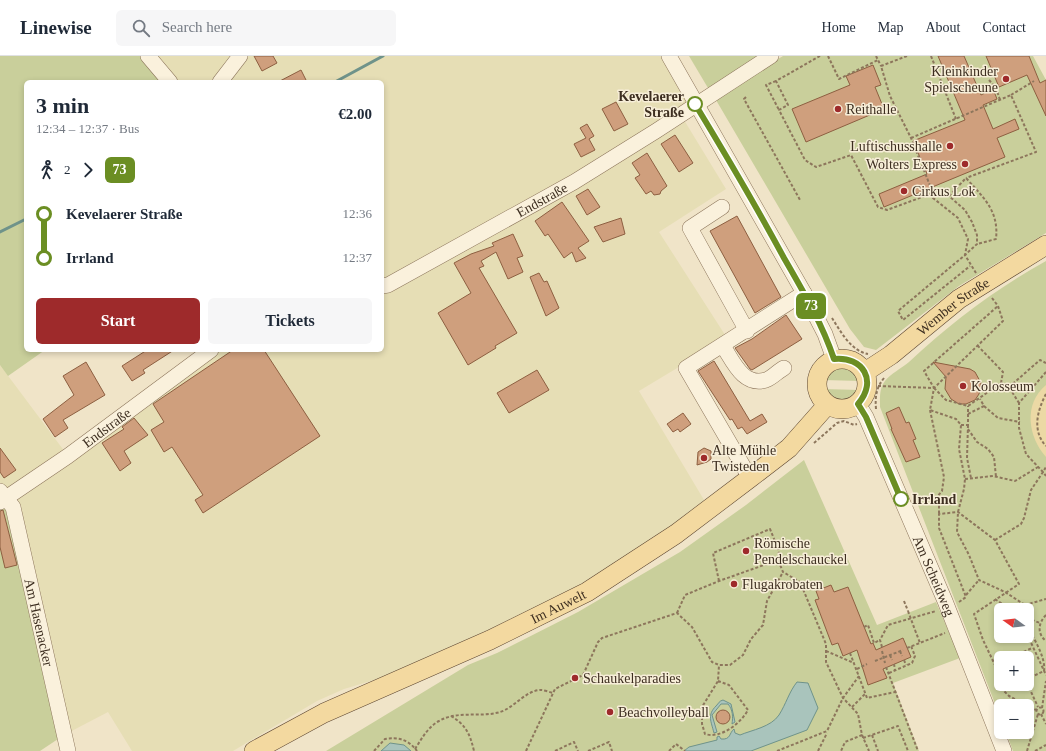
<!DOCTYPE html>
<html lang="en">
<head>
<meta charset="utf-8">
<style>
	:root { --surface:#fff; --page:#f6f6f7; --text:#1f2937; --muted:#747a83; --line:#e0e1e3; --accent:#9e2a2b }
	body { margin:0; font-family:"Times New Roman",serif; background:var(--page); color:var(--text); height:100vh; display:flex; flex-direction:column; font-size:15px; white-space:nowrap }
	* { box-sizing:border-box; margin:0 }
	p { font-size:13px; color:var(--muted) }
	.icon { flex:none; width:22px; height:22px; fill:none; stroke:currentColor; stroke-width:2; stroke-linecap:round; stroke-linejoin:round }
	.map { position:relative; flex:1; overflow:hidden }
	.side { position:absolute; left:24px; top:24px; width:360px; height:272px; display:flex; flex-direction:column; background:var(--surface); border-radius:6px; box-shadow:0 2px 6px #0003 }
	.side>* { flex:none }
	.badge { padding:0 8px; border-radius:6px; font-size:14px; line-height:26px }
	.needle { width:26px; rotate:285deg }
	.controls { position:absolute; left:994px; top:547px; display:grid; gap:8px }
	.controls a { display:grid; place-items:center; width:40px; height:40px; border-radius:6px; background:var(--surface); box-shadow:0 2px 6px #0003; font-size:20px }
	.map>.badge { position:absolute; translate:-50% -50%; box-shadow:0 0 0 2px #fff }
	.legs { display:flex; align-items:center; gap:6px; height:44px; padding:0 12px; font-size:13px }
	.legs p { margin-inline-start:auto }
	.head { display:flex; align-items:center; justify-content:space-between; height:68px; padding:0 12px }
	h1 { font-size:22px; font-weight:800; line-height:30px }
	.cta { display:flex; gap:8px; margin-top:auto; padding:8px 12px }
	.cta a { flex:1; height:46px; border-radius:6px; background:var(--accent); color:#fff; font-size:16px; font-weight:800; line-height:46px; text-align:center }
	.cta a+a { background:var(--page); color:var(--text) }
	ul { padding:0 12px; list-style:none }
	li { display:flex; align-items:center; gap:14px; height:44px; font-size:15px }
	li i { display:grid; place-items:center; width:6px; height:100%; margin:0 5px; background:currentColor }
	li i::after { content:''; width:10px; height:10px; margin:-5px; border:3px solid; border-radius:50%; background:var(--surface) }
	li p { margin-inline-start:auto }
	li:first-child i { background:linear-gradient(#0000 50%,currentColor 0) }
	li:last-child i { background:linear-gradient(currentColor 50%,#0000 0) }
	header { display:flex; align-items:center; gap:24px; box-sizing:border-box; height:56px; padding:0 20px; background:var(--surface); border-bottom:1px solid var(--line) }
	header strong { font-size:19px }
	nav { display:flex; gap:22px; margin-inline-start:auto; font-size:14px }
	.search { width:280px; height:36px; background:var(--page); display:flex; align-items:center; gap:10px; box-sizing:border-box; padding:0 14px; border-radius:6px; color:var(--muted); font-size:15px }
	.map>svg:first-child { display:block }
</style>
</head>
<body>
<header>
<strong>Linewise</strong>
<div class="search"><svg class="icon" aria-label="search" viewBox="0 0 24 24"><circle cx="10" cy="10" r="6"/><path d="M15 15l6 6"/></svg>Search here</div>
<nav><a>Home</a><a>Map</a><a>About</a><a>Contact</a></nav>
</header>
<div class="map">
<svg width="1046" height="695" viewBox="0 0 1046 695">
	<rect width="100%" height="100%" fill="#f0e4c8"/>
	<!-- farmland -->
	<path fill="#e6deb5" d="M148,0H668L695,48L684,64L726,133L659,176L727,282L639,335L710,454L461,598L344,633L317,645L233,695H132L108,656L64,679L13,451L0,446V309L68,400L211,294H382V26H170Z"/>
	<!-- green -->
	<g fill="#c9cf9b" fill-rule="evenodd">
		<path d="M0,0H148L170,26H26V294H45L8,320L0,309Z"/>
		<path d="M689,0H765L729,22L708,32Z"/>
		<path d="M783,0H1033L1046,24V177L959,230L876,294L864,291L850,273L716,44L734,30Z"/>
		<path d="M1046,205V695H1013L1006,676H1027V650H1001V663L880,351C880,342 879,333 885,325C890,318 902,312 909,306C952,266 994,234 1046,205ZM1001,554H1027V580H1001ZM1001,602H1027V628H1001Z"/>
		<path d="M840,309C850,310 857,314 860,325L823,324C825,315 831,311 840,309Z"/>
		<path d="M823,333L860,334C852,351 829,353 823,333Z"/>
		<path d="M804,404L877,569L936,546L960,602L893,627L919,695H326L468,609L497,597L578,556L680,496L746,449Z"/>
		<path d="M5,441L22,525L64,679L40,695H0V446Z"/>
	</g>
	<!-- sand -->
	<path fill="#ecd9a5" d="M1046,329V401C1028,381 1023,348 1046,329Z"/>
	<!-- water -->
	<g fill="#a9c4bc" stroke="#6f938a">
		<path d="M797,626L808,627L818,652L807,674L751,695H684L689,691L717,684V681L719,680L721,683C731,684 729,677 734,673L735,677L740,679C752,674 771,671 779,659C786,648 789,636 797,626Z"/>
		<path d="M723,644L731,648L735,666L732,668C733,661 733,654 728,648H721L712,659L717,676L714,677C711,665 707,659 716,650C719,647 719,645 723,644Z"/>
		<path d="M390,687L404,689L411,695H381Z"/>
	</g>
	<g fill="none" stroke-linecap="round" stroke-linejoin="round">
		<!-- stream -->
		<g stroke="#6f938a" stroke-width="3">
			<path d="M335,26L383,0"/>
			<path d="M0,176L26,163"/>
		</g>
	</g>
	<!-- building -->
	<g fill="#cf9f7d" stroke="#8d5f41">
		<path d="M254,0H273L277,7L262,15Z"/>
		<path d="M938,0H964L981,39L993,33L997,43L983,49L993,73L1015,63L1019,73L997,82L1005,101L884,151L879,138L927,118L913,85L965,64Z"/>
		<path d="M986,0H1029L1040,27L1046,24V60L1027,19L999,31Z"/>
		<path d="M873,9L881,29L875,31L884,53L806,86L792,53L850,29L846,20Z"/>
		<path d="M301,14L307,26H278Z"/>
		<path d="M616,46L628,68L614,75L602,53Z"/>
		<path d="M587,68L594,80L589,83L595,94L581,101L574,88L586,82L580,72Z"/>
		<path d="M675,79L693,107L679,116L661,88Z"/>
		<path d="M647,97L667,130L661,135L660,138L654,139L651,135L646,138L635,122L640,119L632,107Z"/>
		<path d="M588,133L600,151L587,159L576,140Z"/>
		<path d="M562,146L589,185L578,192L586,202L576,206L572,196L564,202L548,178L545,180L535,165Z"/>
		<path d="M737,160L781,241L755,257L710,175Z"/>
		<path d="M621,162L625,178L603,186L594,171Z"/>
		<path d="M513,178L523,200L517,202L523,216L508,223L496,196L481,205L484,210L479,212L517,277L495,290L496,292L468,309L438,257L471,237L454,207L471,198L494,190L492,187Z"/>
		<path d="M539,217L544,226L547,225L559,252L546,260L530,221Z"/>
		<path d="M786,259L802,283L752,314L750,313L735,292L752,283Z"/>
		<path d="M147,294H174L143,314L145,317L132,325L122,310Z"/>
		<path d="M233,294H264L320,380L203,457L195,444L203,439L172,391L164,396L151,374L164,366L153,348Z"/>
		<path d="M714,305L750,365L762,358L767,366L747,378L742,371L738,373L732,363L730,364L698,315Z"/>
		<path d="M86,306L105,339L63,364L68,372L55,381L43,363L74,339L63,320Z"/>
		<path d="M933,306L970,313L975,316L981,327L979,338L975,344L966,348H959L951,343L945,333L946,321Z"/>
		<path d="M537,314L549,334L509,357L497,337Z"/>
		<path d="M899,351L906,367L909,366L916,383L913,384L920,401L906,406L891,373H892L886,357Z"/>
		<path d="M683,357L691,368L680,376L678,373L673,376L667,368Z"/>
		<path d="M134,362L148,379L124,395L131,407L120,415L102,387L124,373L122,371Z"/>
		<path d="M0,392L16,414L4,422L0,416Z"/>
		<path d="M704,392L711,395V403L707,406L697,409L698,396Z"/>
		<path d="M3,454L17,509L5,512L0,491V455Z"/>
		<path d="M831,529L834,536L848,531L871,588L873,587L876,594L903,582L911,601L883,613L887,622L868,629L857,594L843,600L838,587L832,589L815,544L819,543L816,535Z"/>
		<circle cx="723" cy="661" r="7"/>
	</g>
	<g fill="none" stroke-linecap="round" stroke-linejoin="round">
		<!-- minor casing -->
		<g stroke="#8d765c" stroke-width="16">
			<g id="minor">
				<path d="M148,0L170,26"/>
				<path d="M669,0L804,237L825,278L834,303"/>
				<path d="M220,26L240,0"/>
				<path d="M722,151L690,172L747,275"/>
				<path id="s1" d="M382,230L388,229L574,126L656,75L771,0"/>
				<path d="M723,290C733,305 743,331 766,324C772,322 778,315 784,312"/>
				<path id="s2" d="M858,348L866,361L945,545L1004,695"/>
				<path d="M750,422L686,312L804,237"/>
				<path id="s3" d="M0,435L13,451L68,695"/>
				<path id="s4" d="M0,446L68,400L211,294"/>
			</g>
		</g>
		<!-- major casing -->
		<g stroke="#5b4430" stroke-width="20">
			<g id="major">
				<circle cx="842" cy="328" r="25"/>
				<path id="s5" d="M865,316L891,299L959,243L1046,189"/>
				<path id="s6" d="M254,695L324,657L490,584L587,536L676,478L750,422L789,392L827,349"/>
			</g>
		</g>
		<!-- path -->
		<g stroke="#8d765c" stroke-width="2" stroke-dasharray="3 2" stroke-linecap="butt">
			<path d="M820,0L776,25L788,49L779,54L805,104L816,111L851,99L878,151L887,154L933,137L949,140L965,154L972,166L977,179V188L965,199L976,217"/>
			<path d="M828,0L839,23L878,4"/>
			<path d="M876,0L881,10"/>
			<path d="M907,0L881,10L890,40L911,82L933,137V142L958,162L968,183L965,199L898,255L903,264L970,210"/>
			<path d="M931,0L956,63"/>
			<path d="M989,24L996,32L1000,44"/>
			<path d="M776,25L766,29L779,54"/>
			<path d="M1011,39L1034,25"/>
			<path d="M746,41L744,43L800,144"/>
			<path d="M911,82L1011,39L1036,96L966,122"/>
			<path d="M949,140L966,122C984,142 999,155 996,183L977,188"/>
			<path d="M992,242L998,250L1003,265L934,332L930,354L956,363L961,369L959,393L965,423L964,433L958,456L957,476L969,499L979,524L1005,536L1025,549"/>
			<path d="M832,262C841,276 851,295 868,298"/>
			<path d="M1046,316L1019,347V372L1026,398L1043,416L1046,411"/>
			<path d="M1001,327L1009,331L1019,347"/>
			<path d="M878,330L934,332L924,315L998,250"/>
			<path d="M1009,331L1040,304L1046,307"/>
			<path d="M934,332L946,344L968,350L1001,327L1003,316L977,289"/>
			<path d="M1046,338C1037,355 1032,375 1046,390"/>
			<path d="M984,350L998,362L1020,366"/>
			<path d="M876,353C875,341 876,332 884,322"/>
			<path d="M930,354L944,421L942,435L936,442L939,448V458"/>
			<path d="M968,358L984,350L980,343"/>
			<path d="M961,369H968V350"/>
			<path d="M968,369L967,402L971,422"/>
			<path d="M968,373L977,386L988,393L994,401L996,421"/>
			<path d="M814,387L837,367L844,365L854,369L857,368"/>
			<path d="M965,423L993,420L1015,425L1038,411"/>
			<path d="M995,484L1021,468L1024,462L1031,434L1043,416L1046,420"/>
			<path d="M719,525L713,497L770,473L779,495L778,504"/>
			<path d="M966,539L979,524"/>
			<path d="M995,543L1011,554"/>
			<path d="M904,545L908,555"/>
			<path d="M959,546L966,541L939,472V458L958,456L995,484L1019,528L974,558L983,584L995,609L1003,634L1009,640L1036,654"/>
			<path d="M1026,554L1025,549L1046,543"/>
			<path d="M677,557L685,539L719,525L778,504L783,516L800,526L826,588V606L843,642L858,658L862,679L845,686L841,695"/>
			<path d="M1046,559C1038,567 1037,578 1046,585"/>
			<path d="M1027,562L1040,567"/>
			<path d="M1027,567L1029,562"/>
			<path d="M864,571L868,569L874,587L880,584"/>
			<path d="M1027,571C1034,582 1046,602 1044,615L1027,623"/>
			<path d="M915,574L920,587"/>
			<path d="M1027,578L1046,619"/>
			<path d="M882,591L880,584L888,569L936,555"/>
			<path d="M907,592L945,577"/>
			<path d="M826,595L854,607"/>
			<path d="M882,595L885,607"/>
			<path d="M900,595L902,600"/>
			<path d="M850,597L867,642L895,636"/>
			<path d="M890,599L892,604"/>
			<path d="M1010,602L1032,592"/>
			<path d="M904,604L906,609"/>
			<path d="M875,605L903,594"/>
			<path d="M894,608L895,614"/>
			<path d="M995,609L1001,606"/>
			<path d="M886,611L918,695"/>
			<path d="M857,613L867,608"/>
			<path d="M889,617L912,607L915,600L911,590"/>
			<path d="M718,625L729,629L748,654C741,667 721,683 705,678L702,668V651L718,625L719,609"/>
			<path d="M1027,627L1038,651"/>
			<path d="M1003,634L1016,628"/>
			<path d="M852,651L865,638"/>
			<circle cx="1040" cy="655" r="3.5"/>
			<path d="M1042,652L1046,625"/>
			<path d="M1041,658L1046,668"/>
			<path d="M451,660C466,669 470,678 474,695"/>
			<path d="M862,679L869,695"/>
			<path d="M872,679L878,695"/>
			<path d="M863,682L898,670L908,695"/>
			<path d="M415,693C422,682 428,671 439,665C458,654 480,662 500,656C514,652 526,634 541,634C544,634 549,636 553,637"/>
			<path d="M374,695L385,683C398,681 408,683 417,695"/>
			<path d="M526,695L555,633L583,619L598,586L602,582L677,557L692,571L712,606L719,609H730L743,599L751,583L763,569L767,545L783,516"/>
			<path d="M555,695L574,686L578,695"/>
			<path d="M588,695L609,686L612,695"/>
			<path d="M669,695L676,688L685,695"/>
			<path d="M777,695L827,675L843,642L859,620"/>
			<path d="M818,695L827,677"/>
			<path d="M1027,695L1038,658"/>
			<path d="M1035,695L1046,689"/>
		</g>
		<!-- minor -->
		<use href="#minor" stroke="#faf1dc" stroke-width="15"/>
		<!-- major -->
		<use href="#major" stroke="#f3d9a0" stroke-width="19"/>
		<!-- path-bridge -->
		<path stroke="#8d765c" stroke-width="2" stroke-dasharray="3 2" stroke-linecap="butt" d="M908,555L915,574"/>
	</g>
	<g fill="none" stroke-linecap="round" stroke-linejoin="round">
		<!-- line-1 casing -->
		<g stroke="#fff" stroke-width="9">
			<path id="line-1" d="M695,48C726,99 756,150 784,202C803,235 822,267 834,303C863,300 878,325 858,348L866,361L901,443"/>
		</g>
		<!-- line-1 -->
		<use href="#line-1" stroke="#6b8e23" stroke-width="6"/>
	</g>
	<!-- markers -->
	<g fill="#9e2a2b" stroke="#f7eed8" stroke-width="1.5">
		<circle cx="1006" cy="23" r="4"/>
		<circle cx="838" cy="53" r="4"/>
		<circle cx="950" cy="90" r="4"/>
		<circle cx="965" cy="108" r="4"/>
		<circle cx="904" cy="135" r="4"/>
		<circle cx="963" cy="330" r="4"/>
		<circle cx="704" cy="402" r="4"/>
		<circle cx="746" cy="495" r="4"/>
		<circle cx="734" cy="528" r="4"/>
		<circle cx="575" cy="622" r="4"/>
		<circle cx="610" cy="656" r="4"/>
	</g>
	<g fill="#fff" stroke="#6b8e23" stroke-width="2">
		<circle cx="695" cy="48" r="7"/>
		<circle cx="901" cy="443" r="7"/>
	</g>
	<g text-anchor="middle" stroke-width="3" stroke-linejoin="round" paint-order="stroke">
		<!-- poi labels -->
		<g font-size="14" fill="#3d2e20" stroke="#f7eed8" text-anchor="start">
			<text x="998" y="20" text-anchor="end">Kleinkinder<tspan x="998" dy="16">Spielscheune</tspan></text>
			<text x="846" y="58">Reithalle</text>
			<text x="942" y="95" text-anchor="end">Luftischusshalle</text>
			<text x="957" y="113" text-anchor="end">Wolters Express</text>
			<text x="912" y="140">Cirkus Lok</text>
			<text x="971" y="335">Kolosseum</text>
			<text x="712" y="399">Alte Mühle<tspan x="712" dy="16">Twisteden</tspan></text>
			<text x="754" y="492">Römische<tspan x="754" dy="16">Pendelschauckel</tspan></text>
			<text x="742" y="533">Flugakrobaten</text>
			<text x="583" y="627">Schaukelparadies</text>
			<text x="618" y="661">Beachvolleyball</text>
		</g>
		<!-- stop labels -->
		<g font-size="14" font-weight="bold" fill="#3d2e20" stroke="#f7eed8" text-anchor="end">
			<text x="684" y="45">Kevelaerer<tspan x="684" dy="16">Straße</tspan></text>
			<text x="912" y="448" text-anchor="start">Irrland</text>
		</g>
		<!-- street labels -->
		<g font-size="14" fill="#3d2e20" stroke="#f7eed8">
			<text dy="5" stroke="none"><textPath href="#s1" startOffset="182">Endstraße</textPath></text>
			<text dy="5" stroke="none"><textPath href="#s5" startOffset="110">Wember Straße</textPath></text>
			<text dy="5" stroke="none"><textPath href="#s4" startOffset="130">Endstraße</textPath></text>
			<text dy="5" stroke="none"><textPath href="#s2" startOffset="188">Am Scheidweg</textPath></text>
			<text dy="5" stroke="none"><textPath href="#s6" startOffset="337">Im Auwelt</textPath></text>
			<text dy="5" stroke="none"><textPath href="#s3" startOffset="139">Am Hasenacker</textPath></text>
		</g>
	</g>
</svg>
<div class="controls">
<a><svg class="needle" viewBox="-14 -14 28 28"><path d="M0-13l5 13h-10z" fill="#e53935"/><path d="M0 13l5-13h-10z" fill="#747a83"/></svg></a>
<a>+</a>
<a>−</a>
</div>
<b class="badge" style="left:811px;top:250px;background:#6b8e23;color:#fff">73</b>
<section class="side">
<div class="head"><div><h1>3 min</h1><p>12:34 – 12:37 · Bus</p></div><b>€2.00</b></div>
<div class="legs"><svg class="icon" aria-label="walk" viewBox="0 0 24 24"><circle cx="13" cy="4" r="2"/><path d="M13 8l-2 6 4 7M11 14l-3 7M7 12l3-4h3l4 4"/></svg>2<svg class="icon" aria-label="forward" viewBox="0 0 24 24"><path d="M9 5l7 7-7 7"/></svg><b class="badge" style="background:#6b8e23;color:#fff">73</b></div>
<ul>
<li><i style="color:#6b8e23"></i><b>Kevelaerer Straße</b><p>12:36</p></li>
<li><i style="color:#6b8e23"></i><b>Irrland</b><p>12:37</p></li>
</ul>
<div class="cta"><a>Start</a><a>Tickets</a></div>
</section>
</div>
</body>
</html>
